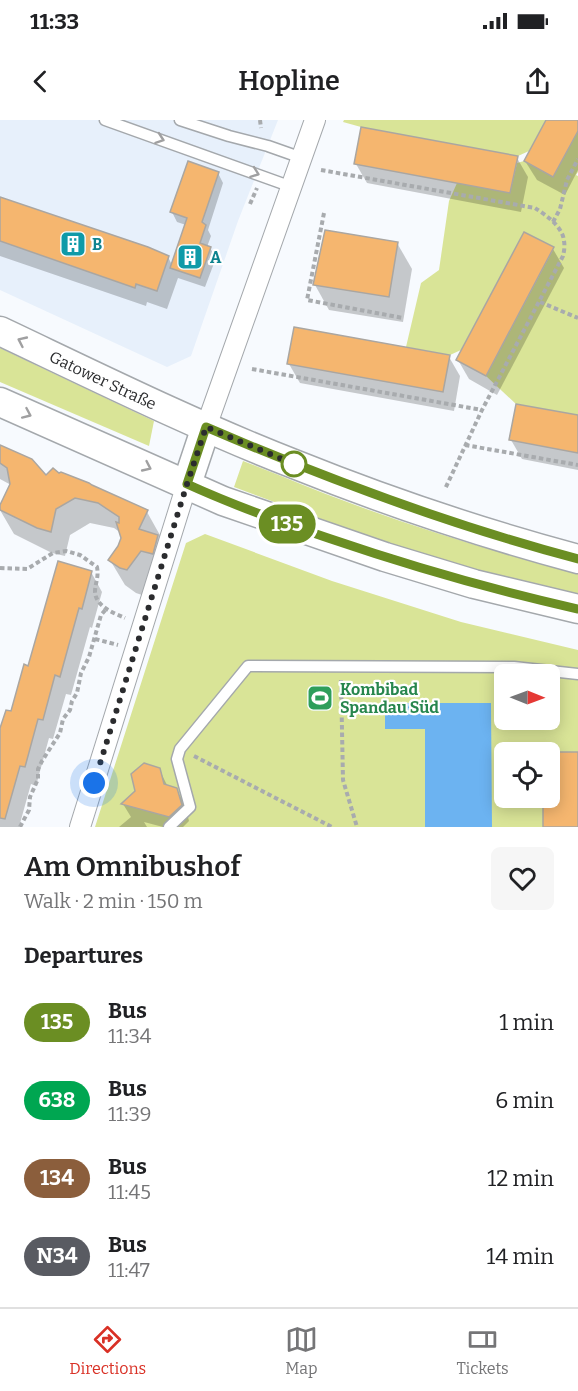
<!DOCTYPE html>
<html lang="en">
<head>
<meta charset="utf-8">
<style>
	:root { --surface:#fff; --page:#f6f6f6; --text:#202124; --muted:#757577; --line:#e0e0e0; --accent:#d93025 }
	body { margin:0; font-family:Bitter,serif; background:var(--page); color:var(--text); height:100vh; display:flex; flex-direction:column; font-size:22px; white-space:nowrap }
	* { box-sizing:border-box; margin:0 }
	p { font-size:20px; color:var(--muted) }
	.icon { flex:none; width:33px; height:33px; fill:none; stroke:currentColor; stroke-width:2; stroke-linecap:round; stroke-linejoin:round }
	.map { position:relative; height:707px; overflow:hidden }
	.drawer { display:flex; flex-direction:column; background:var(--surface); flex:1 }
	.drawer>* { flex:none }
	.badge { padding:0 12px; border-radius:20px; font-size:21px; line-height:39px }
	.needle { width:39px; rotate:91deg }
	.fabs { position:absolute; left:494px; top:544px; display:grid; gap:12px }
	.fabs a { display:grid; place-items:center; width:66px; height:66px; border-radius:9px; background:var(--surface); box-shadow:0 3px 15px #0003; font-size:30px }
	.you { position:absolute; width:30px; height:30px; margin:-15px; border:4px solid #fff; border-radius:50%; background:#1a73e8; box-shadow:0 0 0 9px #1a73e833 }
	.map>.badge { position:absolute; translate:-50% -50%; box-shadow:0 0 0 3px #fff }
	h2 { padding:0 24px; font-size:22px; line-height:54px }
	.round { display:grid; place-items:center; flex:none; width:63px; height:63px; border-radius:9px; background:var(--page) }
	.overview { display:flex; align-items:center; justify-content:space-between; height:102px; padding:0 24px }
	h1 { font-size:28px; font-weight:600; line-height:45px }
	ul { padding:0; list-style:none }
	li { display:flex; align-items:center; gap:18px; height:78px; padding:0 24px }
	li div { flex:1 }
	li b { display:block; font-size:22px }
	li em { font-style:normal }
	li .badge { min-width:66px; font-weight:700; text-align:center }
	.status { display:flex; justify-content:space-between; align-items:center; height:42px; padding:0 30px; background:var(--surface); direction:ltr }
	.status svg { height:16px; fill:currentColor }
	header { display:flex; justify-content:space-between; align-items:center; height:78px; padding:0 24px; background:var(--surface); font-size:27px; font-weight:600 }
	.menu { display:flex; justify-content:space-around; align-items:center; height:84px; border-top:2px solid var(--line); background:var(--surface); font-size:16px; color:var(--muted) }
	.menu a { display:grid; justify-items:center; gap:3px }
	.menu .current { color:var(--accent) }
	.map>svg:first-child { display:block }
</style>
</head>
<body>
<div class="status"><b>11:33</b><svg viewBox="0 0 49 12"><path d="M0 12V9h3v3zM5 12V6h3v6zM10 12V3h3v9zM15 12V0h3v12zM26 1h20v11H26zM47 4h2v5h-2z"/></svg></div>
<header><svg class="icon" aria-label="back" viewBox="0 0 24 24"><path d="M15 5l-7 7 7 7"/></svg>Hopline<svg class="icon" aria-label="share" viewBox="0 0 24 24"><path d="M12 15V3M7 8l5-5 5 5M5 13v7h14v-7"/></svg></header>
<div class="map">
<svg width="578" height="707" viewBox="0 0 578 707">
	<rect width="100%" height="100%" fill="#f7fafe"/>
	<!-- built -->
	<path fill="#e7f0fb" d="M0,0H278L238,101L191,236L167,247L0,170Z"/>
	<!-- green -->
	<g fill="#d9e497" fill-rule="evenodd">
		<path d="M344,0H546L529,31L518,36L361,7L343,2Z"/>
		<path d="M578,11V52L576,55L578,56V295L516,284L486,256L554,128L524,112L461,230L450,235L406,227L421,163L439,150L449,81L457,63L510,73L517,43L524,41L553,57Z"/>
		<path d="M0,228L154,301L149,326L0,262Z"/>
		<path d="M243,341C279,355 314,370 350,383C424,411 501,433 578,454V475L512,460L385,423L234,367Z"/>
		<path d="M205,414L332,461L461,502L578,530V707H95L186,423ZM504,555H549V600H504ZM504,633H549V678H504Z"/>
	</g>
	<!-- water -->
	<path fill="#6cb3f1" d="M385,583H491L492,707H425V609H385Z"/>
	<!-- shadow -->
	<g fill="#0003">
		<path d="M547,0H578V50L565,75L537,60L525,41Z"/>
		<path d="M517,38L528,57L521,92L367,63L356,44Z"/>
		<path d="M218,53L223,63L208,110L211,116L207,127L210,128L216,138L205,167L178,158L167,189L147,182L146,186L0,136V78L168,137L172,145L186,105L177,102L172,92Z"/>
		<path d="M397,123L412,149L403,202L329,190L315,165Z"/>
		<path d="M553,129L564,148L497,275L469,259L458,240Z"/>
		<path d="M449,237L460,256L454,291L300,263L289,244Z"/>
		<path d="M578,297V350L522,339L511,320Z"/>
		<path d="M0,327L46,357L59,355L147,392L161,417L156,455L142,475L136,473L125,465L110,440L123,418L121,413L114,408L90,403L70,415L65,436L52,433L14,414L0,390L11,365L0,359Z"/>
		<path d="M91,452L102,472L92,508L90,507L71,575L66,574L53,619L49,618L36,666L31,664L19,707H0V614L12,593L29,547Z"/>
		<path d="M159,649L168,667L176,669L185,685L189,701L183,707H163L144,702L147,707H119L131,697L123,684Z"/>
	</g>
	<!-- building -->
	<g fill="#f5b66f" stroke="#aaa6a1" stroke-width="1.5">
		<path d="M546,0H578V11L553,57L524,41Z"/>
		<path d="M361,7L518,36L510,73L354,44Z"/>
		<path d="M188,41L219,52L202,102L206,105L200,123L211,127L200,158L170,148L187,98L170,92Z"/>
		<path d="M0,77L148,127L169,136L157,171L136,164L135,168L0,121Z"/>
		<path d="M325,110L398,122L389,177L313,165Z"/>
		<path d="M524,112L554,127L486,256L456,240Z"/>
		<path d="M294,207L450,235L443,272L287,244Z"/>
		<path d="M516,284L578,295V333L509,320Z"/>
		<path d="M0,325L32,339L46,355L53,348L59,353L61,352L89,363L92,365L148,390L139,409L158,415L153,434L141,431L127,450L120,448L108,440L118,426L121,418L116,402L119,403V397L98,383L75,378L56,389L51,412L37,408L0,390V385L10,364L7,348L0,343Z"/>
		<path d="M58,441L92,451L82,489L79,488L60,557L55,555L43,600L38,599L25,647L20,646L5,699L0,698V608L6,590L11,591L24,544L28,546Z"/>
		<path d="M549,632H578V707H543V678H549Z"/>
		<path d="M144,643L160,648L164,664L177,668L182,685L169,697L121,684L135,671L131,654Z"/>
	</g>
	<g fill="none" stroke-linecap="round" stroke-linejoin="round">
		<!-- service casing -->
		<g stroke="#a4a8ac" stroke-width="13">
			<g id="service">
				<path d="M105,0L292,67"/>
				<path d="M180,0L229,16L268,26L302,38"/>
				<path d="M169,707L190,687L177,639L180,629L248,546L514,547L578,554"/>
			</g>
		</g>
		<!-- minor casing -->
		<g stroke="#a4a8ac" stroke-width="22">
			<g id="minor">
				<path d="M206,307L315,0"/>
				<path d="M80,707L187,364"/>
			</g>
		</g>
		<!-- secondary casing -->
		<g stroke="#a4a8ac" stroke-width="31">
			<g id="secondary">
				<path id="s1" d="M0,211C97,257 194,305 294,344C386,381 481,413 578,439"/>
				<path d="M0,282L223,381L385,437L474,464L578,489"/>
				<path d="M187,364L206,307"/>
			</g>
		</g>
		<!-- path -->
		<g stroke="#a8abae" stroke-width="4" stroke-dasharray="4.5 3" stroke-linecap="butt">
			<path d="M260,0L261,8"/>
			<path d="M321,50L535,88C546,95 563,107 564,121C565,126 564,132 563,136L482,290L445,369"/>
			<path d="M250,84L257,68"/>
			<path d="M324,93L307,180L403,198"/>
			<path d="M553,102L560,89L567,60L578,39"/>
			<path d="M540,182L578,198"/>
			<path d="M252,249L482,290"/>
			<path d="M465,325L578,345"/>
			<path d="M0,448L27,449L53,433L66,431L80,435L97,447C99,458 95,463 95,472C96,487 114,493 125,498"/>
			<path d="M95,519L118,525"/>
			<path d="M341,560L343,660L357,707"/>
			<path d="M194,636L332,707"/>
			<path d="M20,707L29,690L30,677L38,659V649L42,641L60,613L63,599L70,590L72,581L77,573L81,553L89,537L101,495L107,488"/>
		</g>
		<!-- service -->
		<use href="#service" stroke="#fff" stroke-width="10"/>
		<!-- minor -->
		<use href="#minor" stroke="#fff" stroke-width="20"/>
		<!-- secondary -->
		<use href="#secondary" stroke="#fff" stroke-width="28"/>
	</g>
	<!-- one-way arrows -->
	<defs><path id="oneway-chevron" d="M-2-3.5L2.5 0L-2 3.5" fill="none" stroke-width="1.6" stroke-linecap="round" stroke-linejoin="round" transform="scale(1.5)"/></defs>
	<g stroke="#a0a0a1">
		<use href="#oneway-chevron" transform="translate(160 19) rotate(19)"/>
		<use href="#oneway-chevron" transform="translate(255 53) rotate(20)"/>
		<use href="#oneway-chevron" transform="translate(22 221) rotate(-155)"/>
		<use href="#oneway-chevron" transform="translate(27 294) rotate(24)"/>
		<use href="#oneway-chevron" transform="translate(147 347) rotate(25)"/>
	</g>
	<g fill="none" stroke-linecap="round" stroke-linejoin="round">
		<!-- line casing -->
		<g stroke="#fff" stroke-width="14">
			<path id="line" d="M578,439C450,405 327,359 206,307L187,364C233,385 280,402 328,418C410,446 493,470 578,489"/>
		</g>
		<!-- line -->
		<use href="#line" stroke="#6b8e23" stroke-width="9"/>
		<!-- walk -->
		<path stroke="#2b2c2e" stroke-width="6" stroke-dasharray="0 10.8" d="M94,663L187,364L206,307L294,344"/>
	</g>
	<!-- icons -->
	<defs>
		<g id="building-square" transform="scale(1.35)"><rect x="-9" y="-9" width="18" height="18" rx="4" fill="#0f9aa8" stroke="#fff"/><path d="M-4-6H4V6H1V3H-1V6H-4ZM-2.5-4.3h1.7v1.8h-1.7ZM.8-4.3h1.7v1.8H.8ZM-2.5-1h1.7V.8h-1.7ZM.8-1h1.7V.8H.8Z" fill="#fff"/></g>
		<g id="stadium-square" transform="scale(1.35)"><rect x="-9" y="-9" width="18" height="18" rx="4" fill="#2e9e5b" stroke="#fff"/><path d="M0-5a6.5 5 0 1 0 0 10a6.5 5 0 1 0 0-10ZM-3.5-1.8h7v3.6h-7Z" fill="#fff"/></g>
	</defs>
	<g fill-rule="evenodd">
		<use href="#building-square" x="73" y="124"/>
		<use href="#building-square" x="190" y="137"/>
		<use href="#stadium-square" x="320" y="578"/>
	</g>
	<!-- markers -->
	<circle fill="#fff" stroke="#6b8e23" stroke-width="3" cx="294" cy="344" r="12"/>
	<g text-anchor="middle" stroke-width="4.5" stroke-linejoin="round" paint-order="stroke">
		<!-- culture labels -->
		<g font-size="16" font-weight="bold" fill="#0d838f" stroke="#fff" text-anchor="start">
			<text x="92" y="130">B</text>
			<text x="210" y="143">A</text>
		</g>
		<!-- street labels -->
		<g font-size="16" fill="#2b2c2e" stroke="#fff">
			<text dy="6" stroke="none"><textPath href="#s1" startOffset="114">Gatower Straße</textPath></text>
		</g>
		<!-- leisure labels -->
		<g font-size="16" font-weight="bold" fill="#27864d" stroke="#fff" text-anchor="start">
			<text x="340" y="575">Kombibad<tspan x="340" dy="18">Spandau Süd</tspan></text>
		</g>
	</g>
</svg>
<div class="fabs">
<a><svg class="needle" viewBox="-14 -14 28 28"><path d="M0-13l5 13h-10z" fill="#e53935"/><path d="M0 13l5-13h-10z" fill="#757577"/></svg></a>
<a><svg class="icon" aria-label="locate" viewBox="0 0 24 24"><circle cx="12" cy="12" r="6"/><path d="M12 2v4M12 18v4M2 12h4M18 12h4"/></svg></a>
</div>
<div class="you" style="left:94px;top:663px"></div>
<b class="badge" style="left:287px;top:404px;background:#6b8e23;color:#fff">135</b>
</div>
<section class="drawer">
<div class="overview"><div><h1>Am Omnibushof</h1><p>Walk · 2 min · 150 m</p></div><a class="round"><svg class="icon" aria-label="heart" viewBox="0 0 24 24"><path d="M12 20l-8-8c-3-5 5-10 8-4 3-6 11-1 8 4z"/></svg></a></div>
<h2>Departures</h2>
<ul>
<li><span class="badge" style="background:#6b8e23;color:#fff">135</span><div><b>Bus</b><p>11:34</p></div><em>1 min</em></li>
<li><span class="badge" style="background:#00a651;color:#fff">638</span><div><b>Bus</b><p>11:39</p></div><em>6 min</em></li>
<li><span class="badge" style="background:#8b5e3c;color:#fff">134</span><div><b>Bus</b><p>11:45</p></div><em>12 min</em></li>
<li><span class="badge" style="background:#595b62;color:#fff">N34</span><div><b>Bus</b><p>11:47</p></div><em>14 min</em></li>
</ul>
</section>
<nav class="menu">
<a class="current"><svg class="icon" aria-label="directions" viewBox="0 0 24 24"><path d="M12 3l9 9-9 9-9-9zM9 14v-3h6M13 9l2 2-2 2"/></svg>Directions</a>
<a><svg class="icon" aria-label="map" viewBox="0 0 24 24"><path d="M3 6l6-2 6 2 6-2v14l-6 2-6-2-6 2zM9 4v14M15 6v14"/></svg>Map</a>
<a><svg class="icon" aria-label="tickets" viewBox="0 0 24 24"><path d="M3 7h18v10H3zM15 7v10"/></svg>Tickets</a>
</nav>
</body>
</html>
